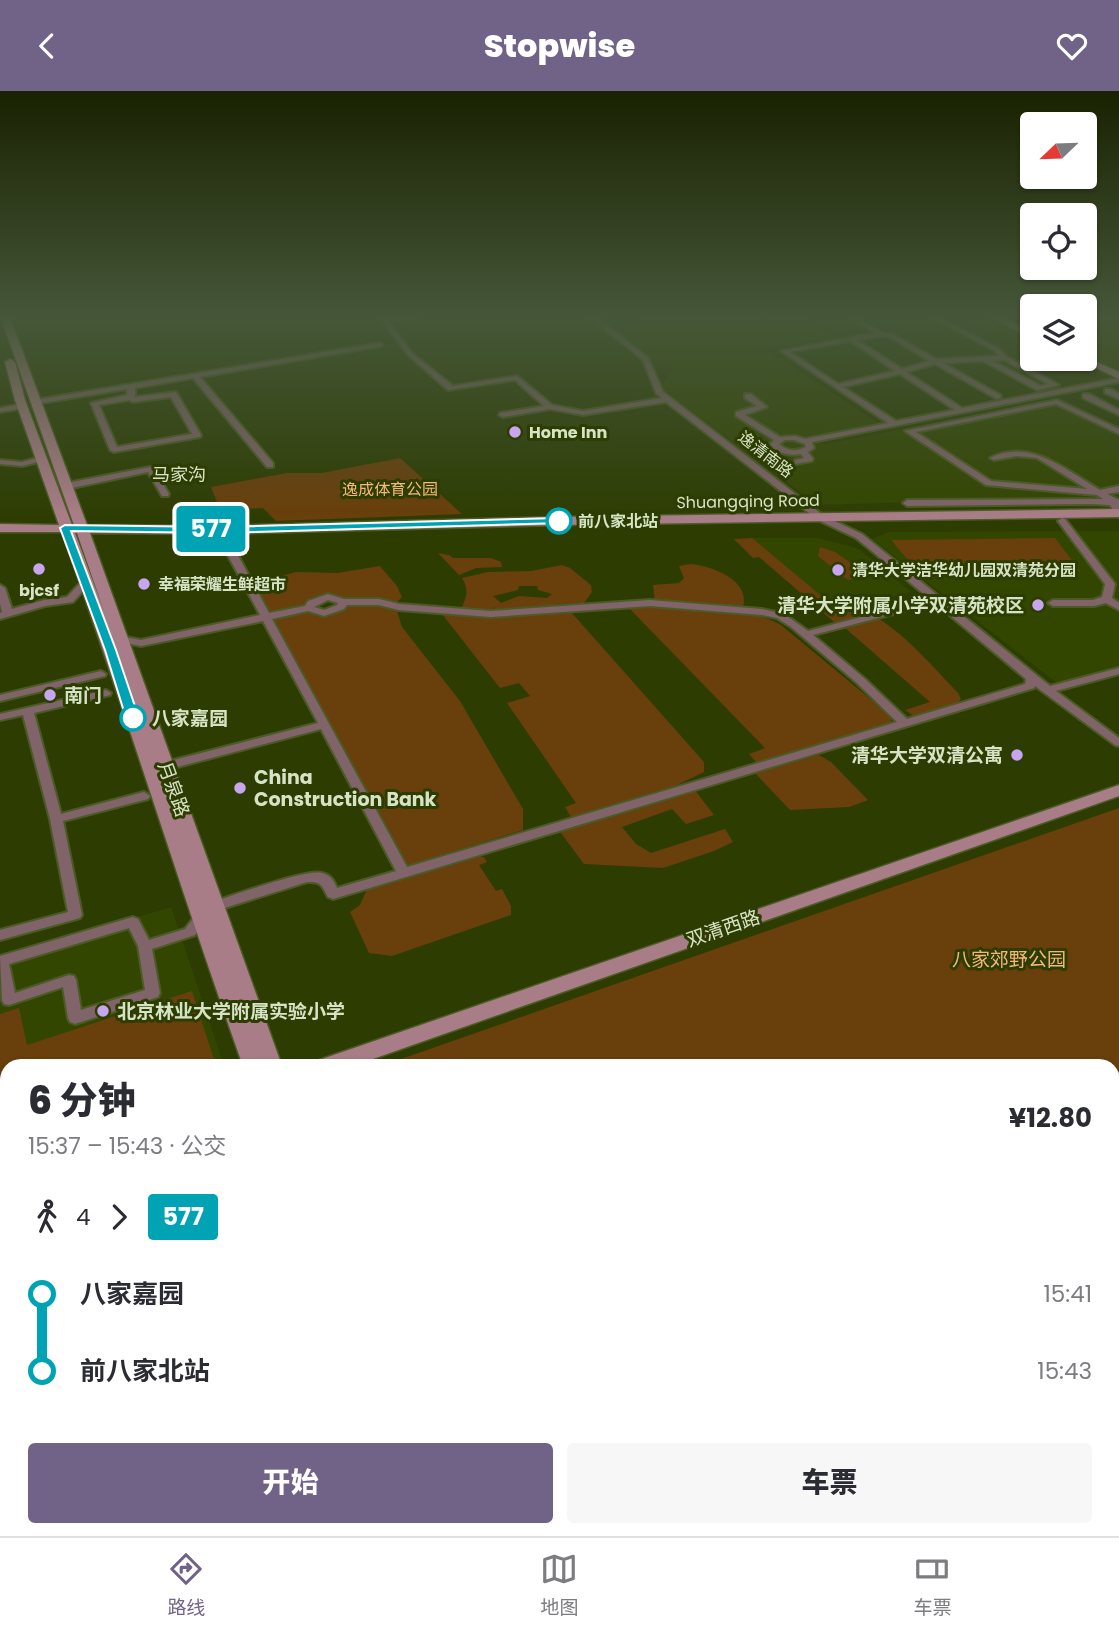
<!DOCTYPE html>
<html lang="zh">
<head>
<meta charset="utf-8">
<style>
	:root { --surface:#fff; --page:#f7f7f7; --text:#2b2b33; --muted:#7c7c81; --line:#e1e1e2; --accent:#716288 }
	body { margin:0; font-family:Poppins,"Noto Sans SC",sans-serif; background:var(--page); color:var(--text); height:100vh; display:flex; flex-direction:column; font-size:26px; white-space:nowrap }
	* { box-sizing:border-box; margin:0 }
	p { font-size:23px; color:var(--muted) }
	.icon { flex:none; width:38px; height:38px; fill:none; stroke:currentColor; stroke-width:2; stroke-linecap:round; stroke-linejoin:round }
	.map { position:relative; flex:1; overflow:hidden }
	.sheet { position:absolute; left:0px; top:968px; width:1120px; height:478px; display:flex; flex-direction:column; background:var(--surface); border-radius:21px 21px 0 0; box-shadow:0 2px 5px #0004 }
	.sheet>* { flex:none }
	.badge { padding:0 14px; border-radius:5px; font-size:24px; line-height:46px }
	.needle { width:46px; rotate:247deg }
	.buttons { position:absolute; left:1020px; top:21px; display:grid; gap:14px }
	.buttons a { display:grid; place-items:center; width:77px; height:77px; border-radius:7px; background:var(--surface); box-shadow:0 2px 5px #0004; font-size:35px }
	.map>.badge { position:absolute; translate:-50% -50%; box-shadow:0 0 0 4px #fff }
	.legs { display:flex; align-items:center; gap:10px; height:77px; padding:0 28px; font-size:23px }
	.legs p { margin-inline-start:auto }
	.overview { display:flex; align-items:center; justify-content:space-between; height:119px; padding:0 28px }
	h1 { font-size:38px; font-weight:800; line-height:52px }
	.cta { display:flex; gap:14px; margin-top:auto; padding:14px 28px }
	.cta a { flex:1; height:80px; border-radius:7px; background:var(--accent); color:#fff; font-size:28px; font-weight:800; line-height:80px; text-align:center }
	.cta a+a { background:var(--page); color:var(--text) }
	ul { padding:0 28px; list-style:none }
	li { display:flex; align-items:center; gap:24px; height:77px; font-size:26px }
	li i { display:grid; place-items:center; width:10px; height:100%; margin:0 9px; background:currentColor }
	li i::after { content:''; width:18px; height:18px; margin:-9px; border:5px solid; border-radius:50%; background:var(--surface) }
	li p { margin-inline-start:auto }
	li:first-child i { background:linear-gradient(#0000 50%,currentColor 0) }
	li:last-child i { background:linear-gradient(currentColor 50%,#0000 0) }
	header { display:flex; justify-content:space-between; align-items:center; height:91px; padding:0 28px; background:var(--accent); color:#fff; font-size:32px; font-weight:800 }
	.menu { display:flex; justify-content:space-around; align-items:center; height:98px; border-top:2px solid var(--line); background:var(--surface); font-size:19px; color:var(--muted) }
	.menu a { display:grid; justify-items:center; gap:4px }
	.menu .on { color:var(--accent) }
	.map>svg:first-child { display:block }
</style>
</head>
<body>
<header><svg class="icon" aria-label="back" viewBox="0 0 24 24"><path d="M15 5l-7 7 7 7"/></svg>Stopwise<svg class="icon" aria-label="heart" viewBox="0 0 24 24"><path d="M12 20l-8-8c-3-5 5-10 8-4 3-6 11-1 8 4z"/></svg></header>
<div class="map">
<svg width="1119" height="1445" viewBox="0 0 1119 1445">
	<rect width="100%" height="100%" fill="#2d3d02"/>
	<!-- built -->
	<g fill="#334600">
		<path d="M661,224L819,225L807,228L837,247L765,258L878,332L808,346L825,353L1062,307L1119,336V409L1105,406L817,414L660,296L674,278L652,268L607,234Z"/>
		<path d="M1085,224H1119V281L1085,265Z"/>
		<path d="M1119,440V579L1061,595L872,448L889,441Z"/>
		<path d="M752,447H818L859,458L911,501L838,520Z"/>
		<path d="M171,816L224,975H7V1051L0,1053V866Z"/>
	</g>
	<!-- green -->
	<g fill="#693f0b" fill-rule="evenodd">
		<path d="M400,367L462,423L276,430L263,417L220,419L211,396L287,382H322Z"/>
		<path d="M752,447L838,519L862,514L872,522L834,531L759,466L753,467L734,448Z"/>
		<path d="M1055,447L1080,480L934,483L907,468L891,449Z"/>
		<path d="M820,456L835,461L868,484L848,489L818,465Z"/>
		<path d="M438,462L449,464L453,467H491L501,471L502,476L476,477L459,484Z"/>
		<path d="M691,473C712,475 751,489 743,517L655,511L653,494L679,492L684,487L679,475Z"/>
		<path d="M562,474L570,477L591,494L592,501L584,512L562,515L557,512L559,515L494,519L495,515L490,522L460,520C466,508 470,499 462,487L488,481L531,480ZM519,495H537L538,499L552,503L547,507L519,505L501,512L493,505L518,499Z"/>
		<path d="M380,475L397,495L402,506L397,511L380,508L344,510L337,505H317L298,517L269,523L253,493L296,481L337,482Z"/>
		<path d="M345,513L383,514L396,517L402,536L460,610L523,718V739L410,774L400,769L272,530L308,521L333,523Z"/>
		<path d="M640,514C680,516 746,513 781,534L892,626L891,631L757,672L749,663L765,657L628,516Z"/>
		<path d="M571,521L704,671V681L675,695L571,726L565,716L576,712L507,612L530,605L519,592L500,597L442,523L491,525Z"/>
		<path d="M878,527C910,548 932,575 958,602L961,608L958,612L914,625L905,619L930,611L844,536Z"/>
		<path d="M819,664L831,671L868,709L849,716L790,719L755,682Z"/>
		<path d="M694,698L714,724L686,733L672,718L622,736L636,753L651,762L725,738L733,751L714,760L663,777L584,773L558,738Z"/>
		<path d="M1119,717V1445H501L498,1439L1113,1438V975H381Z"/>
		<path d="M473,765L484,766L487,771L479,774L496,800L502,798L511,815V824L392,865L369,862L350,821L360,814L368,796Z"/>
		<path d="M192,900L216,975H7V1047L4,1048L0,1021V923L19,917L27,954Z"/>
	</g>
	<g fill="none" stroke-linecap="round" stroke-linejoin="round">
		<!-- street casing -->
		<g stroke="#4c5b25" stroke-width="4">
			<g id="street">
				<path d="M369,224H390C386,227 373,227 369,224Z"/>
				<path d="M413,224H429L389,231L412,262L453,295L517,285L552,314L583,320L662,307L656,302L643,269L587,224H594L648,267L663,301L824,425L862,443L1050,595L1119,577V583L1056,600L1119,647V655L1115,654L1035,595L1034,597L333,808L328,806C322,795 322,790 307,791L215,820L210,818L208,815L210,812C231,805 306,778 322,782C331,784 334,790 337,797L396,780L321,638L166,679L160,675L162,672L318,632L263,530L141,555L116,550L115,548L120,545L141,549L260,524L217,444L219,442L222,441L227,444L269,522L305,515L308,510L328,503L344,508H379L399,513L491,520L650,509L762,518L784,523L808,540L930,508L856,447L818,429L666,311L583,324L550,318L503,326L499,324L500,322L544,315L515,289L448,299L408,264L382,230ZM328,509L338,512L337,514L324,519L314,516ZM935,512L1026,588L1025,593L907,628L865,588L813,544ZM347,514H379L399,519L491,526L650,515L762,524L777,527L791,536L857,592L897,631L407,776L272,528L308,520L324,525L344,518Z"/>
				<path d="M845,224H853L881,241L894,244L936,268L999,265L995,260L927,224H935L999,258L1007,266L1059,294L1037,299L983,270L943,272L1000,304L1001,306L997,308L935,273L906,281L962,317L1119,287V291L812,351L814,357L808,361L813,368L812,370L795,373V369L804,367L801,363C789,365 778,363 770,353L774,349L736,325V321L757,315L745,307V303H751L767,316L745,324L780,346L795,345L805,348L888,332L781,260L875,242ZM882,245L890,246L929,270L902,278L857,249ZM850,250L895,280L838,293L790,261ZM1004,269L1048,293L1041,295L993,270ZM900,283L955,319L896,330L843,296ZM785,349H794L805,353L806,356C796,361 787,360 779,353Z"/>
				<path d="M1106,224H1119L1085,232V228Z"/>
				<path d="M380,252L383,254L382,255L200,286L273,372V376H267L193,287L135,297V306L176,301L201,344L200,346L114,361L110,359L91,312L127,304V298L35,313L31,311L35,309ZM171,306L192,343L117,356L99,314L129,309L133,311Z"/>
				<path d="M1105,298H1111L1119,303V308L1105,302Z"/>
				<path d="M1083,303H1089L1119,319V324L1083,307Z"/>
				<path d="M1057,309L1119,338V343L1056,313L916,341L991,390L1087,398L1037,367L1017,365L994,369L990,367C1029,346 1068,380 1100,399L1119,395V401L1107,403L1119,409V426L1116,425L1110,414L1092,413L907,415L903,412L907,409L1103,408L1097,404L986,394L905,340Z"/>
				<path d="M22,313H25V317L0,321V317Z"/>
				<path d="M40,366L44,368L43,370L22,375L0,373V369L22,371Z"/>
				<path d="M150,376L154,378L169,403L168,405H162L148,381L67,398L63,395L67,392Z"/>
				<path d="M1062,427L1065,428L1115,493L1112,507L1119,512V519L1106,512L1094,515H1053L1048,512L1053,509H1093L1102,506L1105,493L1058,430Z"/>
				<path d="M85,489L90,492L73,511L45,515L0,528V522L2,521L0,513V494L5,497L12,518L44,509L67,506L82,490Z"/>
				<path d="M101,580L106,583L105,585L0,610V604Z"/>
				<path d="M106,599L111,602L110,604L34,622L61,723L144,701L150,705L148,708L63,730L82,824L80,827L0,849V839L68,821L50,728L23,624L0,629V623Z"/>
				<path d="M200,823L205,825L207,828L195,844L152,858L160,902L158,906L75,933L70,931L68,927L63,896L9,914L4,913L2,909L0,865L133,826L138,828L149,849L185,838L195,825ZM129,837L138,855L145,899L81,919L76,889L74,885L69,884L15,902L9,873Z"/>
				<path d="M7,1369V1389L0,1392V1372Z"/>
				<path d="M572,1438H593L595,1445H575Z"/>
			</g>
		</g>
		<!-- secondary casing -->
		<g stroke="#4c5b25" stroke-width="3">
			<g id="secondary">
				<path d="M0,224H9L87,434L221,435L559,426L1119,418V426L559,434L221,443L90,442L282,975H243C180,798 125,618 62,441H0V433L59,434L15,309L5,271L10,268L15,271L25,309L72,434H74ZM75,442H77L105,523Z"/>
				<path d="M986,224H998L1032,241V247Z"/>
				<path d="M1085,266L1119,281V288L1078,268H1085Z"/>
				<path d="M1119,694V705L353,975H316L319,969Z"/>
				<path d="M406,1438H436L438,1445H408Z"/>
				<path d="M442,1438H471L474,1445H444Z"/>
			</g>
		</g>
		<!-- street -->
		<use href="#street" fill="#80646a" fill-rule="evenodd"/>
		<!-- secondary -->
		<use href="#secondary" fill="#a97d87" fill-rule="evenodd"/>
	</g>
	<!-- sky -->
	<linearGradient id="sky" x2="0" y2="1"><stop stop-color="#192201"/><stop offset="0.53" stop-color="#465739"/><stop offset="1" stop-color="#465739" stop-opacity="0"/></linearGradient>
	<rect width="1119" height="426" fill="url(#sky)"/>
	<!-- line-1 -->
	<path fill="#00a3b4" stroke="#fff" stroke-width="2" d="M559,427L564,430L562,432L221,442L71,440L116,559L139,627L133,631L126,627L105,559L60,437L65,434L221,436Z"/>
	<!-- markers -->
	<g fill="#c7a6ef" stroke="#2d3d02" stroke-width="2.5">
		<circle cx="515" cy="341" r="7"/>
		<circle cx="39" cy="478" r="7"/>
		<circle cx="838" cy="479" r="7"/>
		<circle cx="144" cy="493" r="7"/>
		<circle cx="1038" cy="514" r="7"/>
		<circle cx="50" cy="604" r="7"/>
		<circle cx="1017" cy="664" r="7"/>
		<circle cx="240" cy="697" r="7"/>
		<circle cx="103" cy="920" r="7"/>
	</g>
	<g fill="#fff" stroke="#00a3b4" stroke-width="3.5">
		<circle cx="559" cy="430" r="12"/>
		<circle cx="133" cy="627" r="12"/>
	</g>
	<g text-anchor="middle" stroke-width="6" stroke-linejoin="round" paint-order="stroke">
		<!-- far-poi labels -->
		<g font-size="16" font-weight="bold" fill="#d7e3c5" stroke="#2d3d02" text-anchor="start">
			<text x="529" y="347">Home Inn</text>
			<text x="852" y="485">清华大学洁华幼儿园双清苑分园</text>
			<text x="158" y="499">幸福荣耀生鲜超市</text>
			<text x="39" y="505" text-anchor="middle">bjcsf</text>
		</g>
		<!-- far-street labels -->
		<g font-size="16" fill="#d7e3c5" stroke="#2d3d02">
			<text transform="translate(766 363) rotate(38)" y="6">逸清南路</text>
			<text transform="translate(748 410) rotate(-1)" y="6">Shuangqing Road</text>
		</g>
		<!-- far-park labels -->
		<g font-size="16" fill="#f7b675" stroke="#2d3d02">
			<text x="390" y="404">逸成体育公园</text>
		</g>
		<!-- far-stop labels -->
		<g font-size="16" font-weight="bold" fill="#d7e3c5" stroke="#2d3d02" text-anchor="start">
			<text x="578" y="436">前八家北站</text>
		</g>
		<!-- far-neighbourhood labels -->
		<g font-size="18" fill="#d7e3c5" stroke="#2d3d02">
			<text x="179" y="390">马家沟</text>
		</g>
		<!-- poi labels -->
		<g font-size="19" font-weight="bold" fill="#d7e3c5" stroke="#2d3d02" text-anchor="start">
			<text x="1024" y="521" text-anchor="end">清华大学附属小学双清苑校区</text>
			<text x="64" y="611">南门</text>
			<text x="1003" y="671" text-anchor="end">清华大学双清公寓</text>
			<text x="254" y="693">China<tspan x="254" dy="22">Construction Bank</tspan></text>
			<text x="117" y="927">北京林业大学附属实验小学</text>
		</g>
		<!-- stop labels -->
		<g font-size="19" font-weight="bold" fill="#d7e3c5" stroke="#2d3d02" text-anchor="start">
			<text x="152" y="634">八家嘉园</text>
		</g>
		<!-- street labels -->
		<g font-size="19" fill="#d7e3c5" stroke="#2d3d02">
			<text transform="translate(174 698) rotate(70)" y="7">月泉路</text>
			<text transform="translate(723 837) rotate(-19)" y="7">双清西路</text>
		</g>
		<!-- park labels -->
		<g font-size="19" fill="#f7b675" stroke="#2d3d02">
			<text x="1009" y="875">八家郊野公园</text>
		</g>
	</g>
</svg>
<div class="buttons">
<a><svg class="needle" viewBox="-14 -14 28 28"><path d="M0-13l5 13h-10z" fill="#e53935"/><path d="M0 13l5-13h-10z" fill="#7c7c81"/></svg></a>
<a><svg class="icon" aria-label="locate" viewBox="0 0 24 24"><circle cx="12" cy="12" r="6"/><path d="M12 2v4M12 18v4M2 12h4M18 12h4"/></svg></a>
<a><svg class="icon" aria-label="layers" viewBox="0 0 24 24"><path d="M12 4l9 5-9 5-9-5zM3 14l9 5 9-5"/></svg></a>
</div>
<b class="badge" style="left:211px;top:438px;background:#00a3b4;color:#fff">577</b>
<section class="sheet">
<div class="overview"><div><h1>6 分钟</h1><p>15:37 – 15:43 · 公交</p></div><b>¥12.80</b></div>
<div class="legs"><svg class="icon" aria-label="walk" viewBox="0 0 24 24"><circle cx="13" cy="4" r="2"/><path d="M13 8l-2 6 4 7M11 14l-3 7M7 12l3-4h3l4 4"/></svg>4<svg class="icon" aria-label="forward" viewBox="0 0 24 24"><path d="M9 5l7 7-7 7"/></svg><b class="badge" style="background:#00a3b4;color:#fff">577</b></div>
<ul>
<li><i style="color:#00a3b4"></i><b>八家嘉园</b><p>15:41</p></li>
<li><i style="color:#00a3b4"></i><b>前八家北站</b><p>15:43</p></li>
</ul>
<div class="cta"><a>开始</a><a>车票</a></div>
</section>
</div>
<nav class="menu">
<a class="on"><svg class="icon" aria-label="directions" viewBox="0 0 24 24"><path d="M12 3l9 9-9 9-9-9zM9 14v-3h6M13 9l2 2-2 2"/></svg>路线</a>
<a><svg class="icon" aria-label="map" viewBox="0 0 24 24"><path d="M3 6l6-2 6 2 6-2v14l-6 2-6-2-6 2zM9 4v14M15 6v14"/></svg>地图</a>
<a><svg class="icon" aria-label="tickets" viewBox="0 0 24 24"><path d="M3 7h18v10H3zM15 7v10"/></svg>车票</a>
</nav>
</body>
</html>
